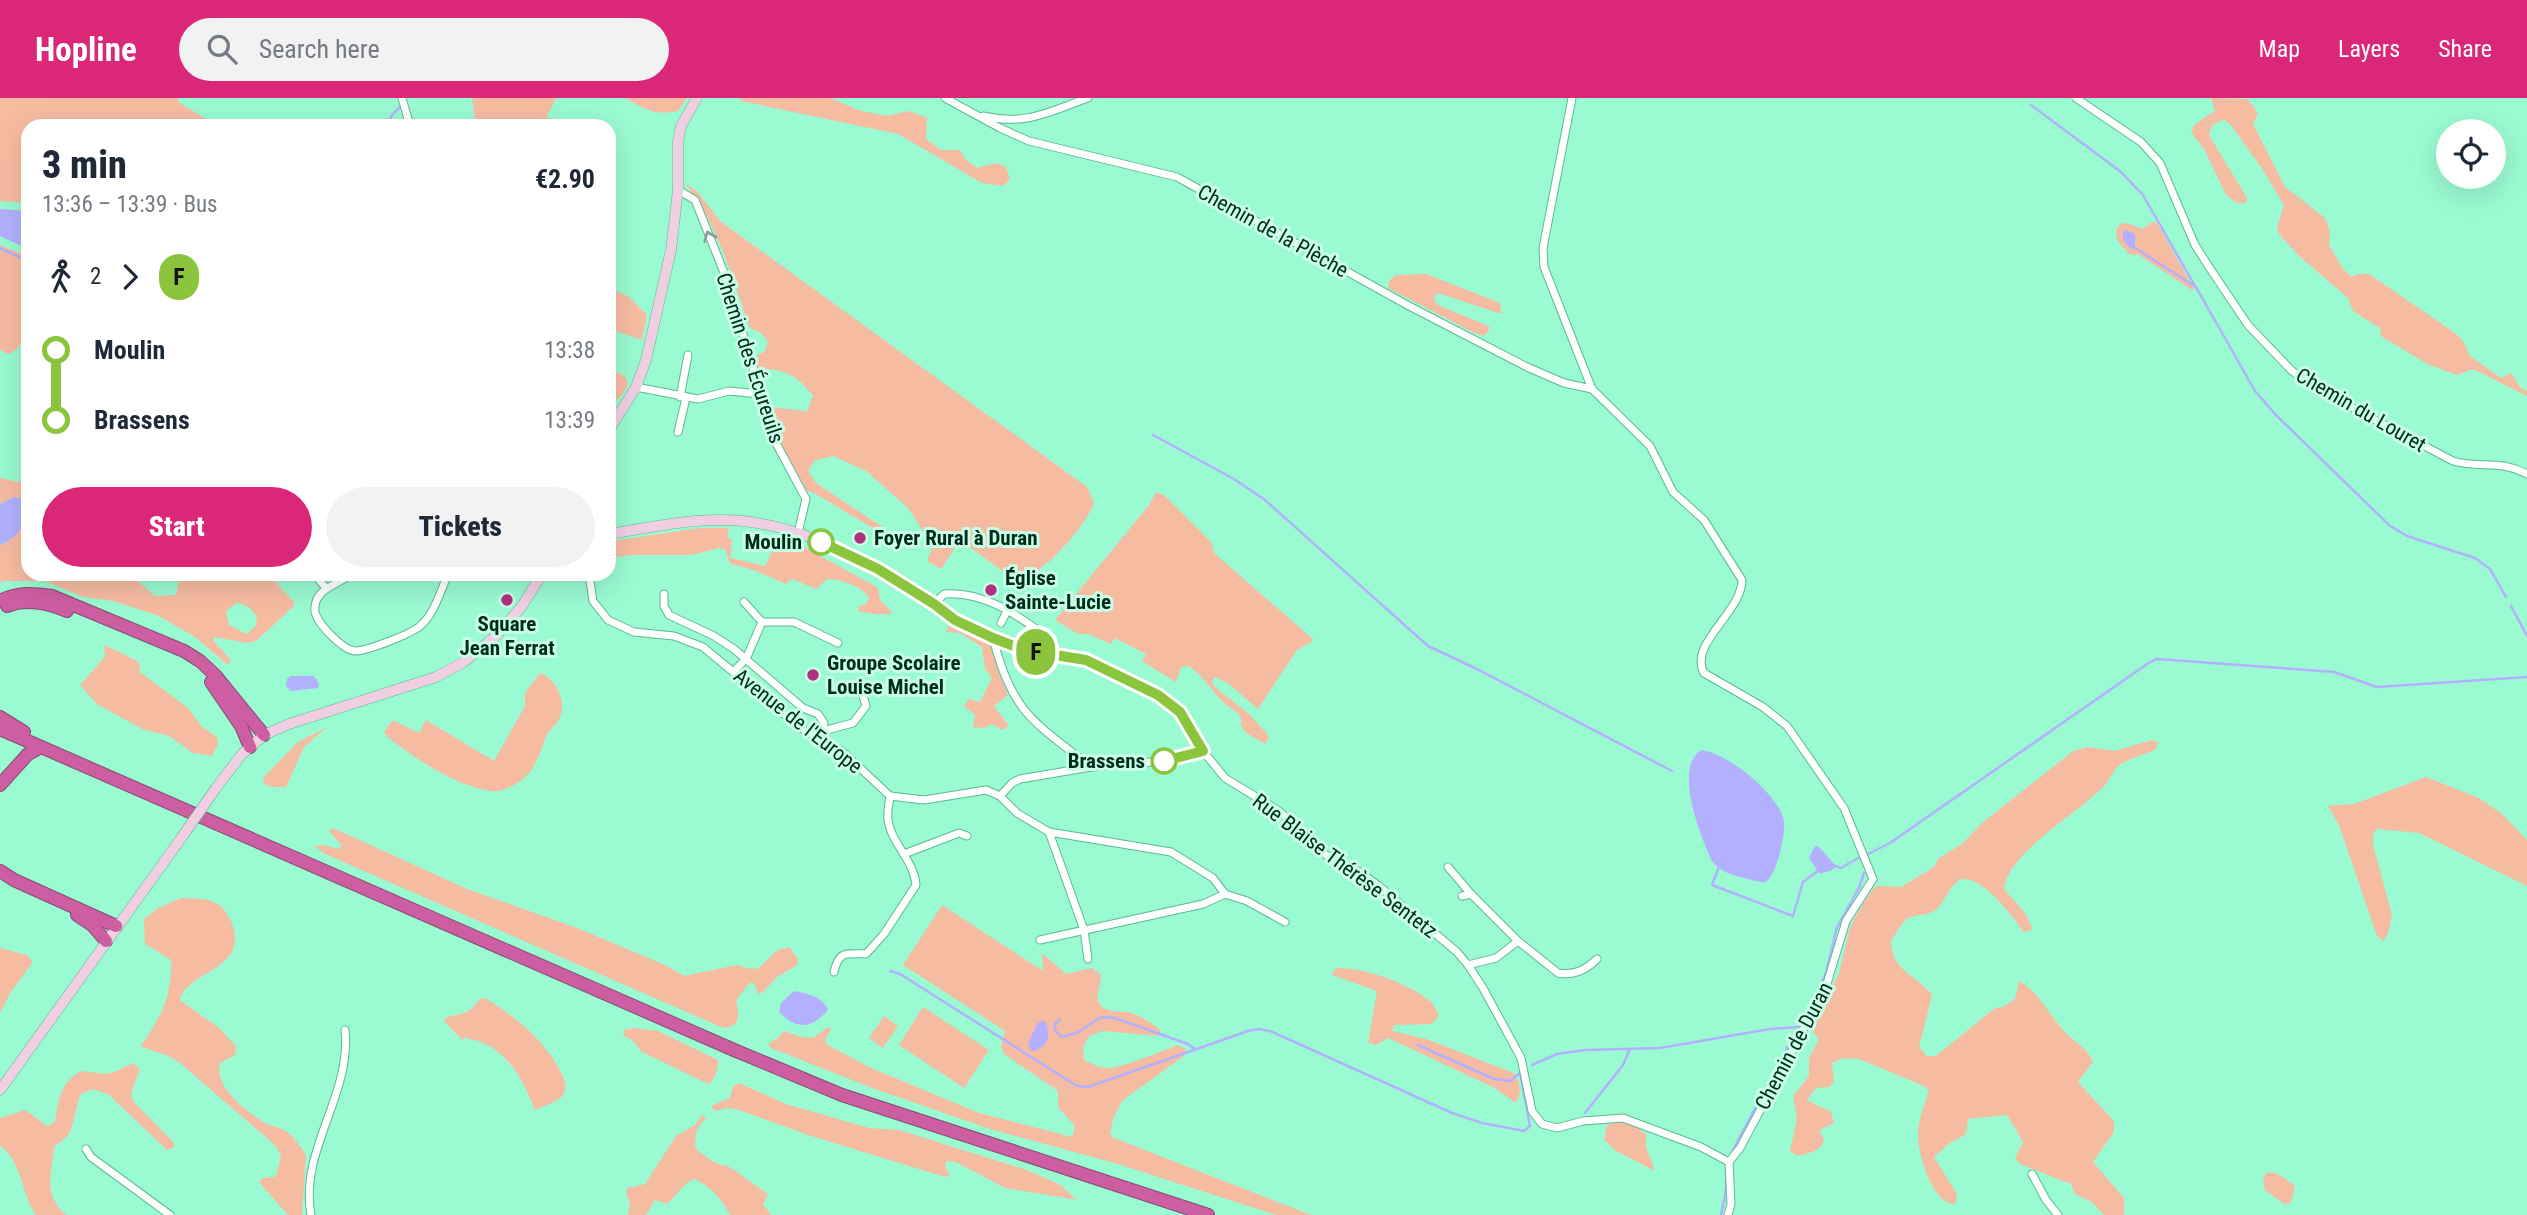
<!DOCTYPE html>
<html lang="en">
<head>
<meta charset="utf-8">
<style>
	:root { --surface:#fff; --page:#f2f2f3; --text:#1f2937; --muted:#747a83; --accent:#db2777 }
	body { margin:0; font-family:"Roboto Condensed",sans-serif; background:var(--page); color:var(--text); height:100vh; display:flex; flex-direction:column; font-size:26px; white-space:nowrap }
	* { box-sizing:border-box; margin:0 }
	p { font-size:23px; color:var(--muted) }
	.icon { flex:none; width:38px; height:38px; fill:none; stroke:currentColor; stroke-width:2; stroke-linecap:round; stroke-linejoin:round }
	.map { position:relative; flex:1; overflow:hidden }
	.panel { position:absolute; left:21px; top:21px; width:595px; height:462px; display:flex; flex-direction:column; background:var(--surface); border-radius:21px; box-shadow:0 7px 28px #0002 }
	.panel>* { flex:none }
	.badge { padding:0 14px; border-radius:23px; font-size:24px; line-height:46px }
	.controls { position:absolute; left:2436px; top:21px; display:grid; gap:14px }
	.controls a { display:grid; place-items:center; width:70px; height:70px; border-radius:50%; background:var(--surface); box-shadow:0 7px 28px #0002; font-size:35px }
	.map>.badge { position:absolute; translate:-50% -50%; box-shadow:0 0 0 4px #fff }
	.legs { display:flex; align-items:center; gap:10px; height:77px; padding:0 21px; font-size:23px }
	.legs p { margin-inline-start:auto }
	.summary { display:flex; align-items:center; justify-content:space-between; height:119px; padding:0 21px }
	h1 { font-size:38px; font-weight:800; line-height:52px }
	.primary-button { display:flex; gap:14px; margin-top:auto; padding:14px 21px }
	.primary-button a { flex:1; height:80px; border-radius:42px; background:var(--accent); color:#fff; font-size:28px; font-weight:800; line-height:80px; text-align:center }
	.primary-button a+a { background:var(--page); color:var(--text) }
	ul { padding:0 21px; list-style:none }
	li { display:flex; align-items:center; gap:24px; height:70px; font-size:26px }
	li i { display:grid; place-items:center; width:10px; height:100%; margin:0 9px; background:currentColor }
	li i::after { content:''; width:18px; height:18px; margin:-9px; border:5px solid; border-radius:50%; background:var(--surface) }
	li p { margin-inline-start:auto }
	li:first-child i { background:linear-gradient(#0000 50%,currentColor 0) }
	li:last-child i { background:linear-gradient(currentColor 50%,#0000 0) }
	header { display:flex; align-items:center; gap:42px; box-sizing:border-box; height:98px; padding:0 35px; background:var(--accent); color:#fff }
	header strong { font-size:33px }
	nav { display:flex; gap:38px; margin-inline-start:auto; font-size:24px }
	.search { width:490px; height:63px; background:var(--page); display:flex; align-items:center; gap:18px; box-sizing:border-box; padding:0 24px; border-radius:38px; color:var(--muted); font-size:26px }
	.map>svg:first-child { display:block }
</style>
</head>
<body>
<header>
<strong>Hopline</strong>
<div class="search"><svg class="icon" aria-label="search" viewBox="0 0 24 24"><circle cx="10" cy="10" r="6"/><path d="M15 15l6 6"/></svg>Search here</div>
<nav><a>Map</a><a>Layers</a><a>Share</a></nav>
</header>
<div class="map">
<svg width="2527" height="1117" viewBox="0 0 2527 1117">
	<rect width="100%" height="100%" fill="#9afad2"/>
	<!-- green -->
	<g fill="#f6bca2" fill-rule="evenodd">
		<path d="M0,0H179L178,4L206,21V28H28V105L0,103Z"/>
		<path d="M472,0H556L547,18L556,28H476Z"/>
		<path d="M625,0H687L678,13C653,18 646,11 625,0Z"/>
		<path d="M739,0H831L858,12L886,18L909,13L927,20L926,41L941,52H960L966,62L977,70L996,65L1006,69L1010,81L1003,88L982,85L898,36L741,3Z"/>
		<path d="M2211,0L2248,1L2258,15L2253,26L2285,89L2325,120L2330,133L2329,147L2343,171L2352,179L2358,176H2369L2455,235L2463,243L2470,258L2501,280L2511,275L2520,289L2527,293V298L2473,271L2457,277L2427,266L2381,238L2380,230L2353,213L2348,200L2298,157L2279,136L2277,129L2284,107L2263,72L2230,26L2224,22C2215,24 2210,28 2209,37L2247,100L2246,105H2237L2226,97L2204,51L2191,34L2195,26L2215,13Z"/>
		<path d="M684,85L697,93L720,123L1087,389L1094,405C1086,425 1068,445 1052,461C1043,469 1040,468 1033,481L1017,484L960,442L941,471L927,463L933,448L908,410L866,373L833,358L814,363L808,373L816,385L905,444L906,450L814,395L798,390L771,347L758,308L807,313L813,298C798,277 783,270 757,271L755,259L765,253L768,243L761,235L750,230C733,183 717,122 684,85Z"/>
		<path d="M2152,124L2157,125L2194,191L2192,192L2139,157L2129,156L2117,142L2116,132L2120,126L2127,125L2143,131Z"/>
		<path d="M0,147L28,158C28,180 35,250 8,256L0,252Z"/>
		<path d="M1426,176L1500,205L1501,215H1498L1438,195L1434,199L1436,206L1490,229L1485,238L1474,235L1388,190L1389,183L1396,177Z"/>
		<path d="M617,193L629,199L647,217L642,242L609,231V198Z"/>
		<path d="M609,271L625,278L628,287L622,297L616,302L609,299Z"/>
		<path d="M0,380L18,384L28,382V404L26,401L14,399L0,406Z"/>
		<path d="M1156,394L1164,397L1212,445L1214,455L1314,542L1297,552L1258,611L1229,586L1215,579L1212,583L1214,588L1250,617L1267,636L1269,639L1265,646L1245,634L1240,625L1242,622C1238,614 1232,611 1225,606C1212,593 1204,579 1189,568L1181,569L1176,584L1142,563L1146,556L1115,540L1111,546L1088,536H1078L1055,522L1149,407Z"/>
		<path d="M28,412V476H143L140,485L155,498L176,497L179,482L182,478L178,476H268L294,504L293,509L256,543L248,545L214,539L213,542L231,562L228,567L195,539L159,518L113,503L83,499L45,483H5L0,485V447L8,444ZM236,505C246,505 251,511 257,519L255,529L246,536L229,527L226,513Z"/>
		<path d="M699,430H729L727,440L732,441L730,460L765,468L780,438L808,451L878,490L880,502L891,513V516H873L858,513L859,508L866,506L869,500C861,487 841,482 827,481L816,491L792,481L786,486C767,478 750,469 730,466L725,451L719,450L691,457H631L609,460V448L612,443Z"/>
		<path d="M952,523L992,543L999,575L1008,597L994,608L1009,628L1002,632L992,626L984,630L973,629L975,617L964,608L969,601L980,604L992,580L985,571L982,549L960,535L946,534Z"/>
		<path d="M105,547L139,564L140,574L188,610L201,628L217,639L218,646L212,658L193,655L169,638L142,631L97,606L80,587L104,560Z"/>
		<path d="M540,575C556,581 567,603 560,619C558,626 550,630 547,637C542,647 539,661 532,671C524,683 505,695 491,693C452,687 417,661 386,638L384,634L391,624L395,623L419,635L426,622L494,663L525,608V595Z"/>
		<path d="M327,629L304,649L286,689H271L263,685L264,679L298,644Z"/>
		<path d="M2152,642L2158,644L2156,651C2145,657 2132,659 2121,666C2113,671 2111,680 2105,687C2080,714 2008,754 2004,791L2025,815L2032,830L2030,833L2023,834C2014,819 1977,771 1958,783C1948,790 1944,806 1934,813C1926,818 1914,816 1907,821C1901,826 1895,837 1891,843C1892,874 1915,875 1932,897L1919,949L1927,958H1936L1995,910L2003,909L2015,901L2019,883C2041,895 2050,920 2067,936C2077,946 2088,951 2093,964L2078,984L2114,1023V1034L2093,1064L2124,1100V1117H2104L2092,1104L2075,1096L2071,1086L2020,1066L2015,1060L2023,1044L2007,1017L1968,1021L1966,1036L1950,1045L1934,1059L1957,1096L1955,1106C1932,1106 1918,1056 1918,1037C1918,1022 1924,1007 1929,993L1924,988L1859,961L1843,960L1832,965L1834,984L1829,989L1816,990L1807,1002L1831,1014L1834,1025L1819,1032L1824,1042C1821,1054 1808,1055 1797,1058L1790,1053L1797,1020L1793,998L1809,978V960L1819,941L1811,932L1839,875L1850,829L1864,804L1874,790L1878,788L1901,789L1934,769L1938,761L1963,745L1982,725L2073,653L2088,649L2115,653Z"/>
		<path d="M2426,679L2479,700L2502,716L2527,742V788L2419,735L2376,731L2373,737V747L2392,817L2388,836L2383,843L2377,838L2339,727L2328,708L2354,706Z"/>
		<path d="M333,730L467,791L577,830L665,867L684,878L737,867L752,871L759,870L776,853L789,849L798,861L797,867L777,879L763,894L758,896L754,885H749L736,903C739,915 741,926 727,930L721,929L325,756L314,748L324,747L338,751L342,748L329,733Z"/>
		<path d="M181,800C204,801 220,799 231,823C252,873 186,872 180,902L219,930L236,948L235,957L220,965C213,988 246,1013 263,1024C269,1028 277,1028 284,1032C293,1037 300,1048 306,1057L302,1117H288L259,1084L264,1079L271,1080L276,1078L281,1058L276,1048L180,965C167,955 154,955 141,948C161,918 172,900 171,862L145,846L144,821L158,810Z"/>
		<path d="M942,807L1043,873L1042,855L1066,876L1092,870L1101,877C1101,886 1095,898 1099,905C1105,916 1121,912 1131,915C1141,918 1153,926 1161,932L1158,938L1103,933L1089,938L1083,949L1084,962C1093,966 1101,971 1111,970C1118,970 1170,951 1177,947L1186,951L1184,958L1123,1002L1114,1018L1110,1035L1114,1040L1311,1117H1276L1118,1066L990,1031L872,990L771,950L768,946L778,940L784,933L802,939L813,940L828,929L831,931L825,942L826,946L871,970L979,1015L1072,1039L1075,1028L1058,1009V993L1004,956L1001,948L1005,933L903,867Z"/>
		<path d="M0,850L27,857L33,864L11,894L0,915Z"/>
		<path d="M1336,870C1363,869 1410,886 1430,903C1435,907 1436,912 1439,917L1432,926L1394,927L1392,933L1426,941L1514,975C1520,984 1522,994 1517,1003L1514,1004L1495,990L1388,940L1376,947L1368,945L1377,893L1332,877Z"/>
		<path d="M481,900L487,901C500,910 514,919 526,930C538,940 575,981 563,997C558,1004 543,1008 535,1012C524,984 511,957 481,944C475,941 471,943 465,939L462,942L443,922C450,917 453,918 461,916C470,914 475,907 481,900Z"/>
		<path d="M923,909L989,952L964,990L899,947Z"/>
		<path d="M884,918L898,928L883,950L869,940Z"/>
		<path d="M634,930L658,933L718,962C719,970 715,982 708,986L642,954L632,942L623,937L624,932Z"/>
		<path d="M133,965L140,971L131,995L133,1003L173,1044L175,1049L167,1052L108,996L92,991L81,996C75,1009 75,1026 68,1037C64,1042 58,1045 54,1049C52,1076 42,1095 66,1117H36C21,1096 22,1062 0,1048V1020L25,1012L47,1028L55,1024C58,1002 61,984 81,973C109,976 106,979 133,965Z"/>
		<path d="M739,985L786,1006L869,1030L899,1032L1024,1071L1059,1086L1077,1102L1005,1090L956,1064L946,1063L945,1069L950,1077L945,1079L808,1037L739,1012L728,1010L715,1013L711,1008L730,1000L733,988Z"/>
		<path d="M702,1017L706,1019L696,1033L695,1049C701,1057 718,1068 728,1068L768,1096L763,1106L771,1117H730C722,1101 711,1089 695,1081L688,1084L667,1106L655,1102L646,1117H628L630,1107L626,1093L628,1090L645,1086L676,1038L695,1027Z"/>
		<path d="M1618,1024L1633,1027L1646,1036V1049L1655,1073L1616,1053L1604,1042L1607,1027Z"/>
		<path d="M2267,1074L2278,1076L2295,1088L2291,1105L2284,1106L2265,1092L2263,1080Z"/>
	</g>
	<!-- water -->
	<g fill="#b3b0ff">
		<path d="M0,111L28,113V151L0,138Z"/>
		<path d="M2126,132L2135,136V150L2131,151L2123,142V135Z"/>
		<path d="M14,399L26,401C32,421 18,440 0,447V406Z"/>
		<path d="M291,578H314L319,586L318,590L291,593L286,588L287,581Z"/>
		<path d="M1702,652C1729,656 1780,697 1784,724C1786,735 1776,780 1765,784C1759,785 1750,781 1744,780C1730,776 1721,774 1712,763C1701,739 1672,668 1702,652Z"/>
		<path d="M1815,748H1818L1836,768L1832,772L1820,776L1809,760Z"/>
		<path d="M794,893C807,895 823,899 828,912C811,931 797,932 779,914L781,905Z"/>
		<path d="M1041,923H1045C1052,935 1048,952 1031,953L1028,946L1037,926Z"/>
	</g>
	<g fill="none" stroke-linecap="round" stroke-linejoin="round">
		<!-- stream -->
		<g stroke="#b3b0ff" stroke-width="2.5">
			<path d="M2031,7L2121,74L2143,97L2195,188"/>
			<path d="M387,28L392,17L400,9"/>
			<path d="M0,150L28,163"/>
			<path d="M2135,150L2196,189L2255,293L2275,316L2389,427L2407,438L2475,460L2490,471L2506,499"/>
			<path d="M1153,337L1234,381L1265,402L1428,548L1477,571L1672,673"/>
			<path d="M2511,508L2527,538"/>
			<path d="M1868,756L1890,745L2150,564L2157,561L2334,574L2377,589L2527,579"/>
			<path d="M1835,768L1841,770L1860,759"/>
			<path d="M1719,769L1712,787L1793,818L1803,784L1819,772"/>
			<path d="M890,873L900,876L1077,988L1088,989L1248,933L1259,931L1270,933L1452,1015L1482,1025L1524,1033L1530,1028L1520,975L1510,983L1494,981L1418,947"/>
			<path d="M1060,921L1055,926V932L1061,939L1077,935L1101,919L1115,920L1188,946L1195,951"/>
			<path d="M1532,967L1557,956L1585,952L1660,950L1770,931L1798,929"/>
			<path d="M1585,1015L1623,967L1630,951"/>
			<path d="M1731,1056L1798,929L1806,918L1826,875L1837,829L1859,790L1864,775"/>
			<path d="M1721,1117L1726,1093V1072"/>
		</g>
		<!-- street casing -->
		<g stroke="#59ba94" stroke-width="9">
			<g id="street">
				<path d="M402,0L410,28"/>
				<path d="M945,0L1000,30L1029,43L1177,79L1409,208L1527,269L1564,285L1592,291"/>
				<path d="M1572,0L1543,150L1544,169L1592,291L1650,348L1673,394L1704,422L1742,482C1742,514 1688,546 1704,575L1763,609L1787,628L1844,710L1873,781L1846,823L1826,889L1740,1050L1729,1064L1731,1106L1728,1117"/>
				<path d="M2076,0L2141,44L2160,65L2195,147L2211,172L2248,227L2291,272L2309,286L2345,306L2453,363C2481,371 2499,361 2527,376"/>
				<path d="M983,18C1026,28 1048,14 1088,0"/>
				<path d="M678,92L695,102L725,177L776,345L806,401L798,435"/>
				<path d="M636,289L698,301L729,293L760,296"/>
				<path d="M680,299L688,257"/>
				<path d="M678,334L686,300"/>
				<path d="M314,476L326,490"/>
				<path d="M351,476C340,485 323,489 317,501C315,506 314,513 316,517C320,528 343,552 355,553C367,553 411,536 420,528C434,517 441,492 448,476"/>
				<path d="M589,476L593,503L608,522L634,534L674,538L703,549L801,630L843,654L890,698L924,702L986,692L1000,698L1017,715L1049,734L1084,832L1088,861"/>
				<path d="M664,496V508L669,517L714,538L734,551L803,610L818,616L824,625L821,642"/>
				<path d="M744,504L762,524"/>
				<path d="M934,506L944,496C988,493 1021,520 1054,544L1056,557L1086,562L1104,569L1168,604L1179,614L1203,653L1225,680L1279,713L1326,757L1358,773L1379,788L1457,854L1468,867L1483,890L1521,960L1532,1013L1542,1026L1557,1030L1583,1023L1623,1020L1701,1049L1729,1064"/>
				<path d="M762,524H794L838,545"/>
				<path d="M1001,525L1008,511"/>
				<path d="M993,540C1012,615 1033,623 1091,669"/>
				<path d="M734,573L746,561L762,524"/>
				<path d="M823,633L853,625L866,608L862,594"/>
				<path d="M1000,698L1012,685L1020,681L1091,669L1164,663L1203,653"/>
				<path d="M1049,734L1171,754L1213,780L1225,796L1247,803L1285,824"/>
				<path d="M904,756L959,735L967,738"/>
				<path d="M1448,769L1471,796"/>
				<path d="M1462,798L1471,796L1518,843"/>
				<path d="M1040,842L1203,806L1225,796"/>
				<path d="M1468,867L1496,860L1518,843L1558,875C1573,878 1586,872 1597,861"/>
				<path d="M834,874C839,852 846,856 866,856L884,836L916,787C914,762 890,744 888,721C887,713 889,706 890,698"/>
				<path d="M86,1051L91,1059L170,1117"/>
				<path d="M2032,1076L2046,1102L2058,1117"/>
				<path d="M311,1117C299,1052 352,997 345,932"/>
			</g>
		</g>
		<!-- secondary casing -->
		<g stroke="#59ba94" stroke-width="11">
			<g id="secondary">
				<path d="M609,332L636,289L646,262L671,152L678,92V44L681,28L697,0"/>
				<path d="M609,436C646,430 683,422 720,422C787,421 852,455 908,489C925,499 940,513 956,523C988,541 1021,551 1056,557"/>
				<path d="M216,690L242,656L264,637L289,626L436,579L464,564L497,537L522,508L542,476"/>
				<path d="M0,992L182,739"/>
			</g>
		</g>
		<!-- highway casing -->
		<g stroke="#854c73" stroke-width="14">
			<g id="highway">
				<path d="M0,503C18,494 33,495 52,498L184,553L200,563L215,577L264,637"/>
				<path d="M7,508C27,500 48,505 67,513"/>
				<path d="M211,584L241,628L250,649"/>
				<path d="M0,619L24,634"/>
				<path d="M0,631L734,952L842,997L1208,1117"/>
				<path d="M0,687L28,656L41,649"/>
				<path d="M0,773L14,782L116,828"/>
				<path d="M77,817L92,827L106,843"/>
			</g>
		</g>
		<!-- street -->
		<use href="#street" stroke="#fff" stroke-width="7"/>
		<!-- secondary -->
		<use href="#secondary" stroke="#f0cfe3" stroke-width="10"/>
		<!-- highway -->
		<use href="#highway" stroke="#cd5ea1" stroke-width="12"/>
		<!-- secondary-bridge casing -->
		<g stroke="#59ba94" stroke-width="11" stroke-linecap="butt">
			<path id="secondary-bridge" d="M182,739L216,690"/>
		</g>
		<!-- secondary-bridge -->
		<use href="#secondary-bridge" stroke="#f0cfe3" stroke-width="10"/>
	</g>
	<!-- one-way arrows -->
	<defs><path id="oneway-chevron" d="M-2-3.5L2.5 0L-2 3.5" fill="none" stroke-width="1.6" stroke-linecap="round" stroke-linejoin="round" transform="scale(1.75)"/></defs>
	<use stroke="#8ca099" href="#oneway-chevron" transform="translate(709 138) rotate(-112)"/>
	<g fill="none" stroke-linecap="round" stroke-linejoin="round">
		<!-- line-1 casing -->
		<g stroke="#fff" stroke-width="16">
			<path id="line-1" d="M821,444L878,471L934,506L955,522L993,540L1024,552L1086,562L1158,597L1180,614L1203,653L1164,663"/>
		</g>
		<!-- line-1 -->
		<use href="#line-1" stroke="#8ac53d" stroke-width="10"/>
	</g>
	<!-- markers -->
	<g fill="#ae3182" stroke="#c8ffe6" stroke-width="2.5">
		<circle cx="860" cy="440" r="7"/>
		<circle cx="991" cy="492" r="7"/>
		<circle cx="507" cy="502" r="7"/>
		<circle cx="813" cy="577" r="7"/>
	</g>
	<g fill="#fff" stroke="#8ac53d" stroke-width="3.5">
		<circle cx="821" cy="444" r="12"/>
		<circle cx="1164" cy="663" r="12"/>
	</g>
	<g text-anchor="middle" stroke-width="6" stroke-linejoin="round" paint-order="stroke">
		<!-- street labels -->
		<g font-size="21" fill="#002b1d" stroke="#c8ffe6">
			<text transform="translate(1273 133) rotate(29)" y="7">Chemin de la Plèche</text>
			<text transform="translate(750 260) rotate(72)" y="7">Chemin des Écureuils</text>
			<text transform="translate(2361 312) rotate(30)" y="7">Chemin du Louret</text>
			<text transform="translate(798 623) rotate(38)" y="7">Avenue de l'Europe</text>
			<text transform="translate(1345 768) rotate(37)" y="7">Rue Blaise Thérèse Sentetz</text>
			<text transform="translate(1794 948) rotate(-62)" y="7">Chemin de Duran</text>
		</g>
		<!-- poi labels -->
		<g font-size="21" font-weight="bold" fill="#002b1d" stroke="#c8ffe6" text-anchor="start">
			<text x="874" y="447">Foyer Rural à Duran</text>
			<text x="1005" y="487">Église<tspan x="1005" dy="24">Sainte-Lucie</tspan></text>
			<text x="507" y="533" text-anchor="middle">Square<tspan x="507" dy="24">Jean Ferrat</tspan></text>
			<text x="827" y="572">Groupe Scolaire<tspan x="827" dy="24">Louise Michel</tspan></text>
		</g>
		<!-- stop labels -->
		<g font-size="21" font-weight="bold" fill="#002b1d" stroke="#c8ffe6" text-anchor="end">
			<text x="802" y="451">Moulin</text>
			<text x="1145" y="670">Brassens</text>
		</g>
	</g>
</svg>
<div class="controls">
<a><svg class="icon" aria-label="locate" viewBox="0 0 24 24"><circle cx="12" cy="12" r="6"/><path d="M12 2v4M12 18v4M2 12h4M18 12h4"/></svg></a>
</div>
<b class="badge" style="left:1036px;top:554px;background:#8ac53d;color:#111">F</b>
<section class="panel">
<div class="summary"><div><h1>3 min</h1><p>13:36 – 13:39 · Bus</p></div><b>€2.90</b></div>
<div class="legs"><svg class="icon" aria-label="walk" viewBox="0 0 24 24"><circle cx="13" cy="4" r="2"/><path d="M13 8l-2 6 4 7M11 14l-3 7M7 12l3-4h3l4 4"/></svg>2<svg class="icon" aria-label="forward" viewBox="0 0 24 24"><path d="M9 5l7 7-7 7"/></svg><b class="badge" style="background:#8ac53d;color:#111">F</b></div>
<ul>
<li><i style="color:#8ac53d"></i><b>Moulin</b><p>13:38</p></li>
<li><i style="color:#8ac53d"></i><b>Brassens</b><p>13:39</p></li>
</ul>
<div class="primary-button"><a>Start</a><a>Tickets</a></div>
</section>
</div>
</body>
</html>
